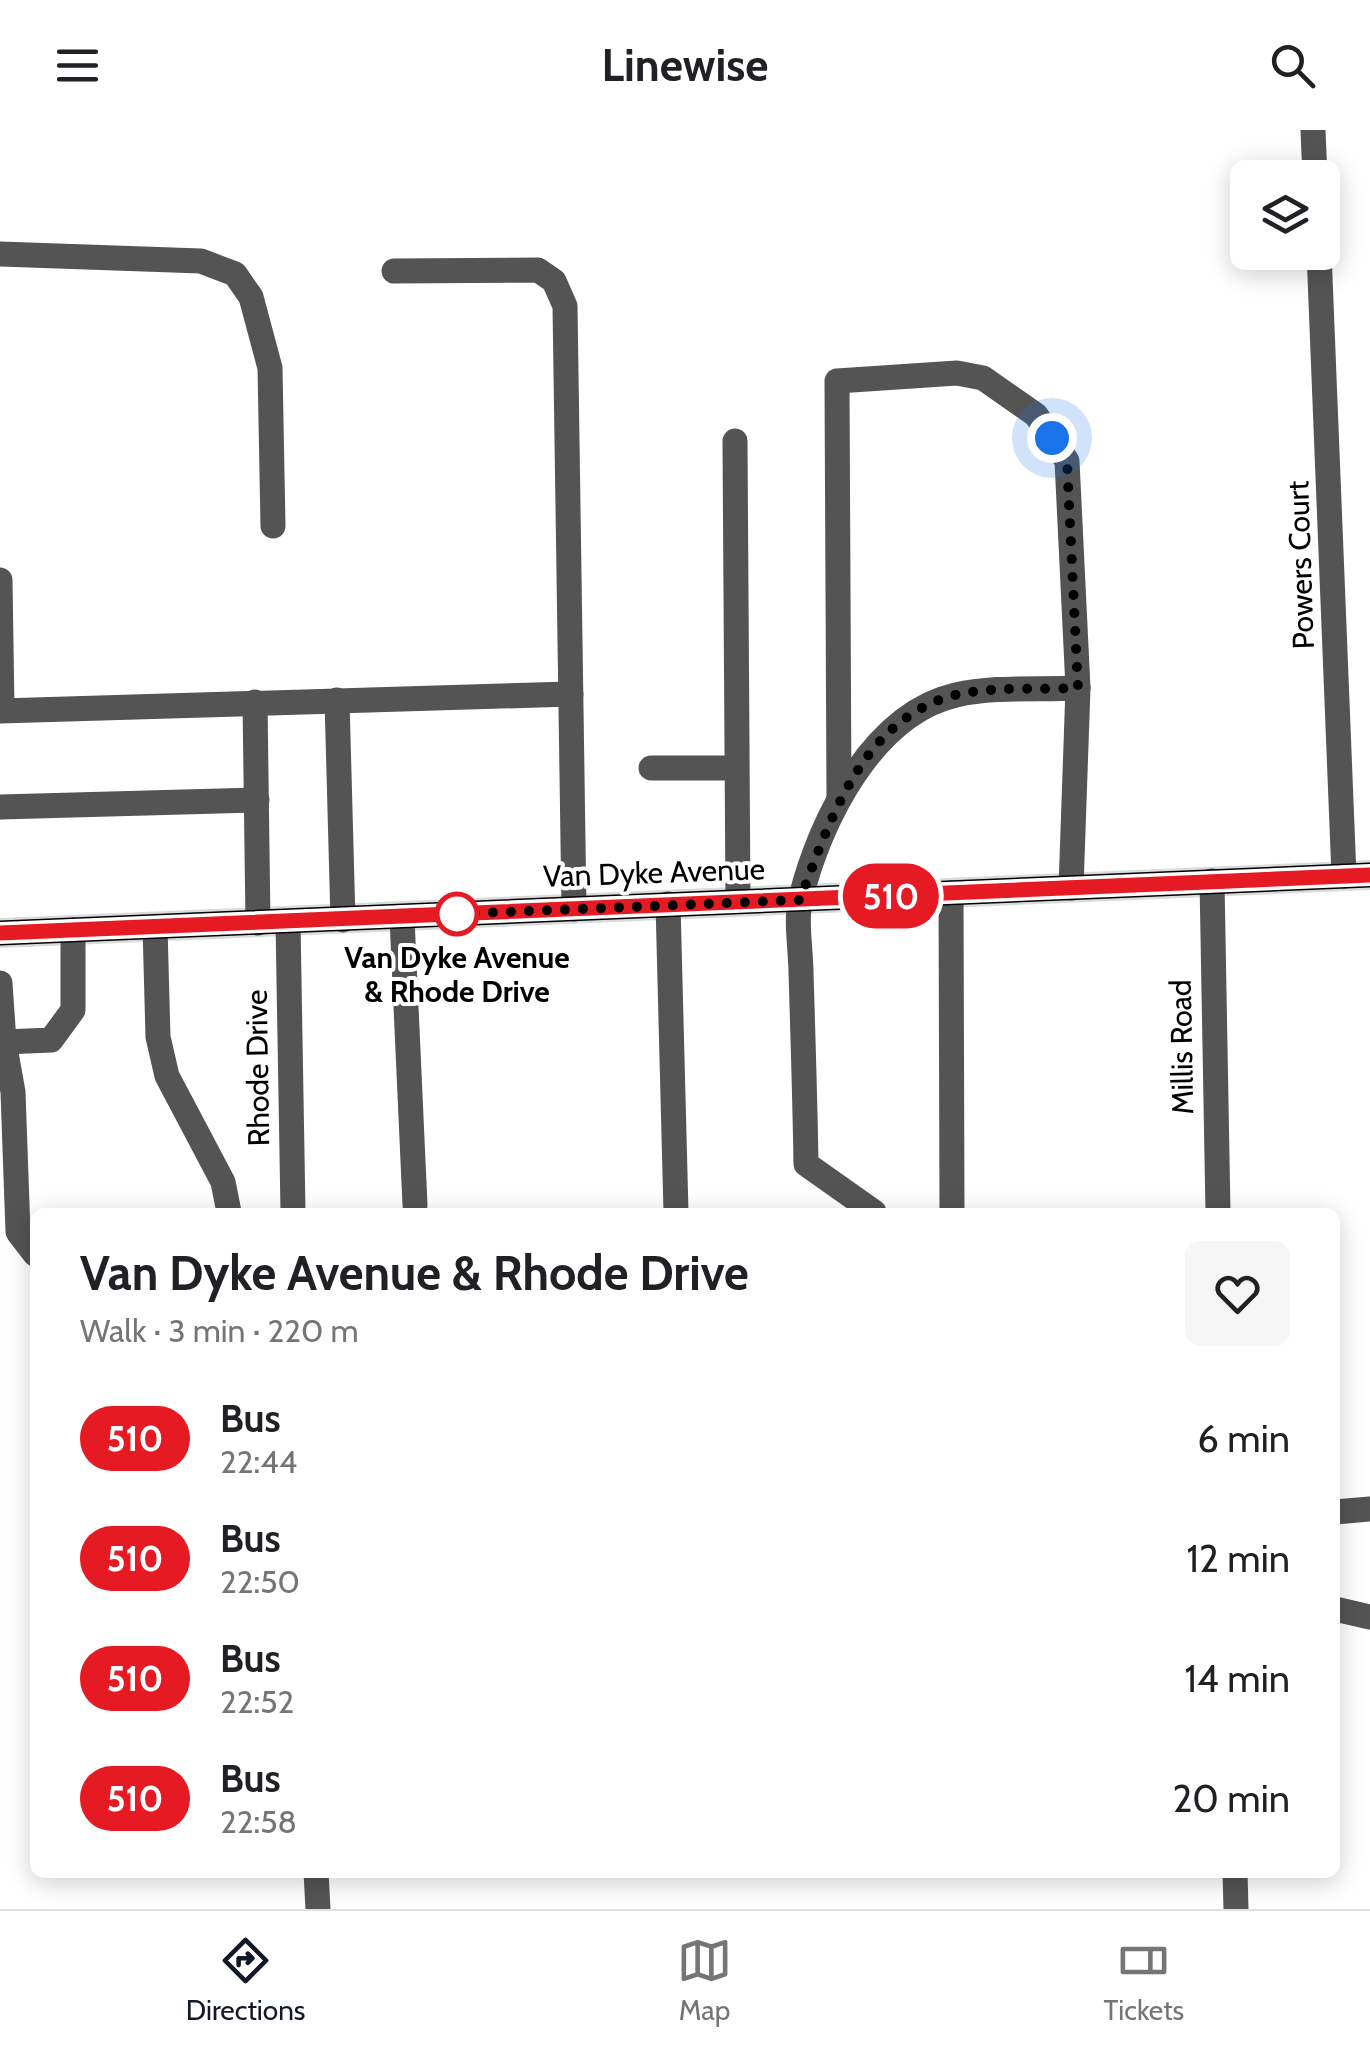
<!DOCTYPE html>
<html lang="en">
<head>
<meta charset="utf-8">
<style>
	:root { --surface:#fff; --page:#f6f6f6; --text:#202124; --muted:#757577; --line:#e0e0e0; --accent:#111827 }
	body { margin:0; font-family:Cabin,sans-serif; background:var(--page); color:var(--text); height:100vh; display:flex; flex-direction:column; font-size:38px; white-space:nowrap }
	* { box-sizing:border-box; margin:0 }
	p { font-size:32px; color:var(--muted) }
	.icon { flex:none; width:55px; height:55px; fill:none; stroke:currentColor; stroke-width:2; stroke-linecap:round; stroke-linejoin:round }
	.map { position:relative; flex:1; overflow:hidden }
	.side { position:absolute; left:30px; top:1078px; width:1310px; height:670px; display:flex; flex-direction:column; background:var(--surface); border-radius:15px; box-shadow:0 5px 25px #0003 }
	.side>* { flex:none }
	.badge { padding:0 20px; border-radius:32px; font-size:35px; line-height:65px }
	.controls { position:absolute; left:1230px; top:30px; display:grid; gap:20px }
	.controls a { display:grid; place-items:center; width:110px; height:110px; border-radius:15px; background:var(--surface); box-shadow:0 5px 25px #0003; font-size:50px }
	.you { position:absolute; width:50px; height:50px; margin:-25px; border:8px solid #fff; border-radius:50%; background:#1a73e8; box-shadow:0 0 0 15px #1a73e833 }
	.map>.badge { position:absolute; translate:-50% -50%; box-shadow:0 0 0 5px #fff }
	.round { display:grid; place-items:center; flex:none; width:105px; height:105px; border-radius:15px; background:var(--page) }
	.overview { display:flex; align-items:center; justify-content:space-between; height:170px; padding:0 50px }
	h1 { font-size:48px; font-weight:700; line-height:75px }
	ul { padding:0; list-style:none }
	li { display:flex; align-items:center; gap:30px; height:120px; padding:0 50px }
	li div { flex:1 }
	li b { display:block; font-size:38px }
	li em { font-style:normal }
	li .badge { min-width:110px; font-weight:700; text-align:center }
	header { display:flex; justify-content:space-between; align-items:center; height:130px; padding:0 50px; background:var(--surface); font-size:45px; font-weight:700 }
	.tab-bar { display:flex; justify-content:space-around; align-items:center; height:140px; border-top:2px solid var(--line); background:var(--surface); font-size:28px; color:var(--muted) }
	.tab-bar a { display:grid; justify-items:center; gap:5px }
	.tab-bar .active { color:var(--accent) }
	.map>svg:first-child { display:block }
</style>
</head>
<body>
<header><svg class="icon" aria-label="menu" viewBox="0 0 24 24"><path d="M4 6h16M4 12h16M4 18h16"/></svg>Linewise<svg class="icon" aria-label="search" viewBox="0 0 24 24"><circle cx="10" cy="10" r="6"/><path d="M15 15l6 6"/></svg></header>
<div class="map">
<svg width="1370" height="1779" viewBox="0 0 1370 1779">
	<rect width="100%" height="100%" fill="#fff"/>
	<g fill="none" stroke-linecap="round" stroke-linejoin="round">
		<!-- major casing -->
		<g stroke="#dbdbdb" stroke-width="30">
			<path id="major" d="M0,803L1370,745"/>
		</g>
		<!-- minor -->
		<g stroke="#545454" stroke-width="25">
			<path d="M1313,0L1315,48"/>
			<path d="M1319,122L1344,746"/>
			<path d="M0,124L201,131L235,144L251,167L270,238L273,396"/>
			<path d="M394,141L538,140L554,151L565,176L574,779"/>
			<path d="M735,311L738,771"/>
			<path d="M0,450L2,580"/>
			<path d="M337,570L343,790"/>
			<path d="M255,572L258,793"/>
			<path d="M0,581L571,564"/>
			<path d="M651,638H734"/>
			<path d="M839,668L837,251L957,243L983,248L1036,285L1067,331L1078,558L1071,758"/>
			<path d="M0,677L257,670"/>
			<path d="M1212,751L1218,1082"/>
			<path d="M951,763L952,1082"/>
			<path d="M668,774L676,1082"/>
			<path d="M402,788L415,1075"/>
			<path d="M288,792L293,1082"/>
			<path d="M155,797L158,907L167,946L223,1052L229,1082"/>
			<path d="M0,853L4,912L51,910L73,880V800"/>
			<path d="M4,912L13,962L18,1102L35,1124"/>
			<path d="M874,1082L806,1034C805,970 803,907 801,843C801,820 795,789 801,767C820,690 873,584 956,565C994,556 1039,560 1078,558"/>
			<path d="M1335,1382L1370,1379"/>
			<path d="M1335,1479L1370,1487"/>
			<path d="M316,1742L318,1779"/>
			<path d="M1235,1742L1236,1779"/>
		</g>
		<!-- major -->
		<use href="#major" stroke="#000" stroke-width="25"/>
	</g>
	<g fill="none" stroke-linecap="round" stroke-linejoin="round">
		<!-- line casing -->
		<g stroke="#fff" stroke-width="22">
			<path id="line" d="M0,803L1370,745"/>
		</g>
		<!-- line -->
		<use href="#line" stroke="#e51a23" stroke-width="15"/>
		<!-- walk -->
		<path stroke="#000" stroke-width="10" stroke-dasharray="0 18" d="M457,784L800,770C830,690 862,589 955,565C993,556 1039,560 1078,558L1067,331L1052,308"/>
	</g>
	<!-- markers -->
	<circle fill="#fff" stroke="#e51a23" stroke-width="5" cx="457" cy="784" r="20"/>
	<g text-anchor="middle" stroke-width="8" stroke-linejoin="round" paint-order="stroke">
		<!-- street labels -->
		<g font-size="30" fill="#000" stroke="#fff">
			<text transform="translate(1301 435) rotate(-92)" y="10">Powers Court</text>
			<text transform="translate(654 743) rotate(-2)" y="10">Van Dyke Avenue</text>
			<text transform="translate(1182 917) rotate(-91)" y="10">Millis Road</text>
			<text transform="translate(258 938) rotate(-91)" y="10">Rhode Drive</text>
		</g>
		<!-- stop labels -->
		<g font-size="30" font-weight="bold" fill="#000" stroke="#fff">
			<text x="457" y="838">Van Dyke Avenue<tspan x="457" dy="34">&amp; Rhode Drive</tspan></text>
		</g>
	</g>
</svg>
<div class="controls">
<a><svg class="icon" aria-label="layers" viewBox="0 0 24 24"><path d="M12 4l9 5-9 5-9-5zM3 14l9 5 9-5"/></svg></a>
</div>
<div class="you" style="left:1052px;top:308px"></div>
<b class="badge" style="left:891px;top:766px;background:#e51a23;color:#fff">510</b>
<section class="side">
<div class="overview"><div><h1>Van Dyke Avenue &amp; Rhode Drive</h1><p>Walk · 3 min · 220 m</p></div><a class="round"><svg class="icon" aria-label="heart" viewBox="0 0 24 24"><path d="M12 20l-8-8c-3-5 5-10 8-4 3-6 11-1 8 4z"/></svg></a></div>
<ul>
<li><span class="badge" style="background:#e51a23;color:#fff">510</span><div><b>Bus</b><p>22:44</p></div><em>6 min</em></li>
<li><span class="badge" style="background:#e51a23;color:#fff">510</span><div><b>Bus</b><p>22:50</p></div><em>12 min</em></li>
<li><span class="badge" style="background:#e51a23;color:#fff">510</span><div><b>Bus</b><p>22:52</p></div><em>14 min</em></li>
<li><span class="badge" style="background:#e51a23;color:#fff">510</span><div><b>Bus</b><p>22:58</p></div><em>20 min</em></li>
</ul>
</section>
</div>
<nav class="tab-bar">
<a class="active"><svg class="icon" aria-label="directions" viewBox="0 0 24 24"><path d="M12 3l9 9-9 9-9-9zM9 14v-3h6M13 9l2 2-2 2"/></svg>Directions</a>
<a><svg class="icon" aria-label="map" viewBox="0 0 24 24"><path d="M3 6l6-2 6 2 6-2v14l-6 2-6-2-6 2zM9 4v14M15 6v14"/></svg>Map</a>
<a><svg class="icon" aria-label="tickets" viewBox="0 0 24 24"><path d="M3 7h18v10H3zM15 7v10"/></svg>Tickets</a>
</nav>
</body>
</html>
